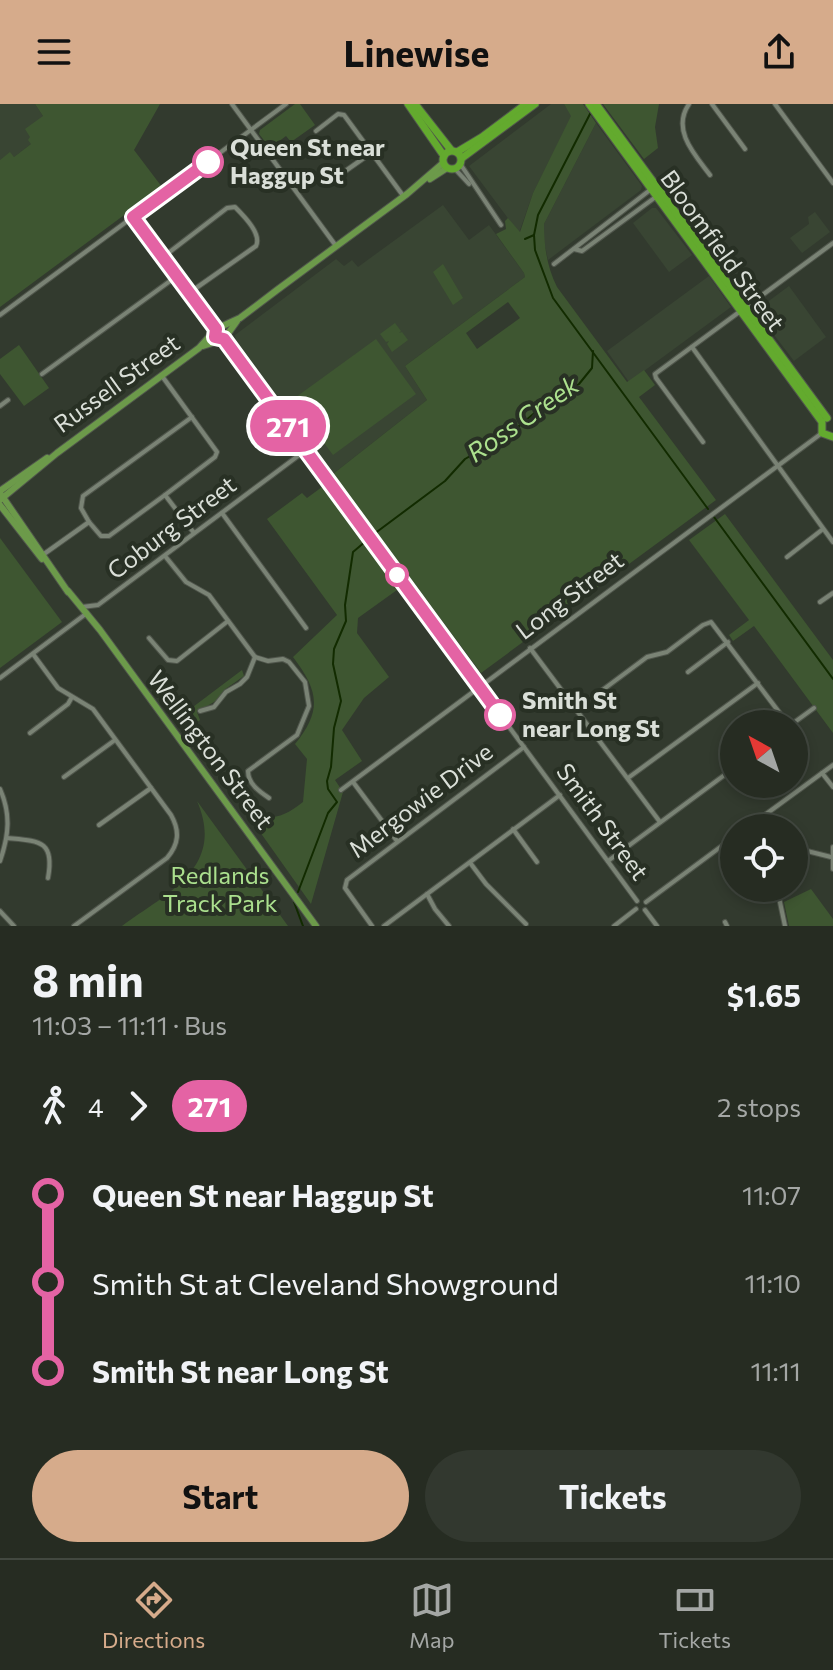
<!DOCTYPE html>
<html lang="en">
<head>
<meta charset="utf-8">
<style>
	:root { --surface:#262c22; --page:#32382f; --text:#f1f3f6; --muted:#a4a7a5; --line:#424840; --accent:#d6ab8b }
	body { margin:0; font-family:Commissioner,sans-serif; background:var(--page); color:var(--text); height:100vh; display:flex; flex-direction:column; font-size:30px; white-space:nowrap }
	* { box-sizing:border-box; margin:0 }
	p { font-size:26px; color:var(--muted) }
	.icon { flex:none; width:44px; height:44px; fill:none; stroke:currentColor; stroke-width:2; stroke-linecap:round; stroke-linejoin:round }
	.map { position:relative; height:822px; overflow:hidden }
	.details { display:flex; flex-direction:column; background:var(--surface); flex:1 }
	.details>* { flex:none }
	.badge { padding:0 16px; border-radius:26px; font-size:28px; line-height:52px }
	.needle { width:52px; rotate:320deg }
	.controls { position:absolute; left:720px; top:606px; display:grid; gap:16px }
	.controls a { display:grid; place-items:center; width:88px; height:88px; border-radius:50%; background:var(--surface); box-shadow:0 4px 12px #0003,0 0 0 2px var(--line); font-size:40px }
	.map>.badge { position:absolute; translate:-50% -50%; box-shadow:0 0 0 4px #fff }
	.legs { display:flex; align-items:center; gap:12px; height:88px; padding:0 32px; font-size:26px }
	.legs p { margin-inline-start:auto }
	.overview { display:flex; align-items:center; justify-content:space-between; height:136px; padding:0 32px }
	h1 { font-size:44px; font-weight:700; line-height:60px }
	.action { display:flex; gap:16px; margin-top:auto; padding:16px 32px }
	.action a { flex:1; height:92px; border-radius:48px; background:var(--accent); color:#111; font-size:32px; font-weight:700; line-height:92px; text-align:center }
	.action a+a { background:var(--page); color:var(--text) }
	ul { padding:0 32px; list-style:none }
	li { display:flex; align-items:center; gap:28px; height:88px; font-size:30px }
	li i { display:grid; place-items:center; width:12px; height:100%; margin:0 10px; background:currentColor }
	li i::after { content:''; width:20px; height:20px; margin:-10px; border:6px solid; border-radius:50%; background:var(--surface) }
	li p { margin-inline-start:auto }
	li:first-child i { background:linear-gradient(#0000 50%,currentColor 0) }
	li:last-child i { background:linear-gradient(currentColor 50%,#0000 0) }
	header { display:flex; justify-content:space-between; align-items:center; height:104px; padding:0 32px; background:var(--accent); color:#111; font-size:36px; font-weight:700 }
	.tabs { display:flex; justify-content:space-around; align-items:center; height:112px; border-top:2px solid var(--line); background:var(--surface); font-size:22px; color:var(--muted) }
	.tabs a { display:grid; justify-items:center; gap:4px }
	.tabs .active { color:var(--accent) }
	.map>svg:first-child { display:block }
</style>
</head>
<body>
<header><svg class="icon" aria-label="menu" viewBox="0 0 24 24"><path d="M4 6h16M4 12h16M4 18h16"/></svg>Linewise<svg class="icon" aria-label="share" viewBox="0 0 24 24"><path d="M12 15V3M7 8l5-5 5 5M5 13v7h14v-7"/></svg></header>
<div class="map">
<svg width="833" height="822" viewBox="0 0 833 822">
	<rect width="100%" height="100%" fill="#323a2e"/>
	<!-- built -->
	<g fill="#394533">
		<path d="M0,0H35L43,12L31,34V40L14,53L10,49L0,56Z"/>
		<path d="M551,0H564L572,12L533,89L519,129L469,62Z"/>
		<path d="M596,19L642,82L641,86L548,156L544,137V120Z"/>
		<path d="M443,101L469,136L489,121L524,169L525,173L405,262L427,296L333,370L236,238L235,231L336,155L344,162L352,156L358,163Z"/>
		<path d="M652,104H656L692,151L669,168L633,119Z"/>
		<path d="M815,108L830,128L802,149L790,134L809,120L808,113Z"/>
		<path d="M709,172L731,203L629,278L607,247Z"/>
		<path d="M789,182L826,233L794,257L758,210L762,202Z"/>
	</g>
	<!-- green -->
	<g fill="#3e5631" fill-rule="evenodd">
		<path d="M35,0H160L134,46L162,83L0,203V56L10,48L14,53L31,40L28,36L30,33L25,25L43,12Z"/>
		<path d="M295,0H300L315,21L291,38L286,32L270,44L259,30L260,26Z"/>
		<path d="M564,0H583L596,19L544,120C544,142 547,163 557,183L627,278L644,266L655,281L639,293L716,396L481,569L333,370L427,296L405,262L525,173L524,169L496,130L506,125L505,117L508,114L520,128L533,89L571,12ZM508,198L520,214L477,245L466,229Z"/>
		<path d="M603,0H659L655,23L658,44L644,55Z"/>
		<path d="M443,160L463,194L453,201L433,168Z"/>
		<path d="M395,219L401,227L399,229L402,228L408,236L392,248L387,240L389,237L386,238L380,230Z"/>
		<path d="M376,235L416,290L333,351L292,296Z"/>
		<path d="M19,241L49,284L24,302L0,270V255Z"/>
		<path d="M322,383L386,465L397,486L358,514L357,529L389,573L364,594L342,626L362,657L335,676L343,688L311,800L248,711C272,716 283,714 303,698L307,655L295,640C323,606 318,586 293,553L337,511L267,415L302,389L307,394Z"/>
		<path d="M725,410L833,556V629L754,522L733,537L729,531L749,516L689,436Z"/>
		<path d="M0,434L62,518L0,564Z"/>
		<path d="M242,566L244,572L224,586L219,595L197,608L200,616L186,627L177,615Z"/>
		<path d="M197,697L288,822H122C167,789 226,764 197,697Z"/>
		<path d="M811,785L833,815V822H789L784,798Z"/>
	</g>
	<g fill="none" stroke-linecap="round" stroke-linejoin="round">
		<!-- stream -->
		<g stroke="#122b00" stroke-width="2">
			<path d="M591,8L538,111L534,131L535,146L553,194L708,405"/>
			<path d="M525,135L534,131"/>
			<path d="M714,413L833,575"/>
			<path d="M374,430L445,377L465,355L512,328L544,301L579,280L592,264L593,247"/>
			<path d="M298,788L328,709L337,698L328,685L327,677L331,663L334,624L341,597L333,560L334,545L346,517L345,501L353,448L366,437"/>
			<path d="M294,798L303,822"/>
		</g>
		<!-- minor casing -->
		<g stroke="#50564c" stroke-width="6">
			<g id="minor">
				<path d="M232,0L336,142"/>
				<path d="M689,0C671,26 695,51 710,71"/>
				<path d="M712,0L745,45"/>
				<path d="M775,0L833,79"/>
				<path d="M316,27L338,10L344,11L404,93"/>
				<path d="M461,61L501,121"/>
				<path d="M455,65L469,80"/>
				<path d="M344,68L371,49"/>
				<path d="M133,113L215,224"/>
				<path d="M574,145L582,147L657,92"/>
				<path d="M163,153L227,104L235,103C244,112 262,130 256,142L189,189"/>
				<path d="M554,160L650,86"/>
				<path d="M0,211L286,0"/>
				<path d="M753,211L761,195"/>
				<path d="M224,235L637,797"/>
				<path d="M692,243L833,438"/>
				<path d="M42,270L177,172"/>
				<path d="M162,272L217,348L215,353L165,391L194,429"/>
				<path d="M0,302L8,296"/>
				<path d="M703,338L656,274L655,270L833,139"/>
				<path d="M222,409L306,524"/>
				<path d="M89,418L101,432H109L165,391"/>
				<path d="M44,450L89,418L81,404L83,392L192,313"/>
				<path d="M165,452L186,478L209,491L255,553"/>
				<path d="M787,453L823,425"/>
				<path d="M820,498L833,489"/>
				<path d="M82,503L98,501L306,346"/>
				<path d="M149,534L168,556L177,557L228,517"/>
				<path d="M530,544L660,718"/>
				<path d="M33,550L58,584L93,605L171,711C180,727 179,740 167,754L74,822"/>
				<path d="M255,553L268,557L283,555L289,558L305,578L309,602L297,631L248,667C248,680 260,688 269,694"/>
				<path d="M688,568L728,538"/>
				<path d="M0,574L87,509"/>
				<path d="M577,605L647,553L667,548L703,521L711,518L788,620"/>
				<path d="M200,607L214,603L226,588L240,580L247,573L255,553"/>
				<path d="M792,620L814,604"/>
				<path d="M30,629L68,600L72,593"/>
				<path d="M822,669L833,683"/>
				<path d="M64,673L115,636"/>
				<path d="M628,674L758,579"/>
				<path d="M353,678L397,737"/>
				<path d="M0,685C11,710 9,731 0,757"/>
				<path d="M341,686L822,329"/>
				<path d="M99,721L151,684"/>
				<path d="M747,724L833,661"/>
				<path d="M513,725L537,758"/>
				<path d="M7,734C39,737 55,736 48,774"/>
				<path d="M833,743V765"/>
				<path d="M807,747L831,753"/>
				<path d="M608,757L734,664"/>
				<path d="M471,760L486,780L526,820"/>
				<path d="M777,784L785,822"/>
				<path d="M427,790L435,805L449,822"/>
				<path d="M646,798L734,733"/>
				<path d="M645,806L657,822"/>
				<path d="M0,807L14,822"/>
				<path d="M725,818L727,822"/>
				<path d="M372,822L345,784L347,776L524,643"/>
				<path d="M384,822L560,691"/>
				<path d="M614,822L636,805"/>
			</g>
		</g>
		<!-- major casing -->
		<g stroke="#50564c" stroke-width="8">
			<g id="major">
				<path d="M430,75L447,64"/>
				<path d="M203,242L224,235L237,217"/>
				<path d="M0,387L47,354"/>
				<path d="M0,389L68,488"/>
				<path d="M0,396L57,349L199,244L216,225L240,214L277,186L407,90L443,59"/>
				<path d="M0,401L42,455"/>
				<path d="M68,487L100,526L316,822"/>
			</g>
		</g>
		<!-- highway casing -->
		<g stroke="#50564c" stroke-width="9">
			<g id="highway">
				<path d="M408,0L444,52"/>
				<path d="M415,0L451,46"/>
				<path d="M589,0L822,318V329L833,333"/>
				<path d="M596,0L827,314"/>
				<circle cx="452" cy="56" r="9"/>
				<path d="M457,48L482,33L526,0"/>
				<path d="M462,54L535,0"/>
			</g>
		</g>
		<!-- minor -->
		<use href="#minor" stroke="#7a8375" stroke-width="4"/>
		<!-- major -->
		<use href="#major" stroke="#6c9a4a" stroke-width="6"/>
		<!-- highway -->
		<use href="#highway" stroke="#63aa2e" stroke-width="7"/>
	</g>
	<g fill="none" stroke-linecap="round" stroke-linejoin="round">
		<!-- line-1 casing -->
		<g stroke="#fff" stroke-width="18">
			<path id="line-1" d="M208,58L133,113L216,225L215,233L224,235L500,611"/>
		</g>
		<!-- line-1 -->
		<use href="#line-1" stroke="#e463a4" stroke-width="12"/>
	</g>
	<!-- markers -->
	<g fill="#fff" stroke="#e463a4" stroke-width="4">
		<circle cx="208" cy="58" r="14"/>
		<circle cx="397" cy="471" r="10"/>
		<circle cx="500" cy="611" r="14"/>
	</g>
	<g text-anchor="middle" stroke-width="8" stroke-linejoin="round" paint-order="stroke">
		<!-- stop labels -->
		<g font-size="24" font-weight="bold" fill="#dadfd8" stroke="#283024" text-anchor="start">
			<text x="230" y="52">Queen St near<tspan x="230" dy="28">Haggup St</tspan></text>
			<text x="522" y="605">Smith St<tspan x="522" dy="28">near Long St</tspan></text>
		</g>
		<!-- street labels -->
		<g font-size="24" fill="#dadfd8" stroke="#283024">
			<text transform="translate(722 147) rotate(54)" y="8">Bloomfield Street</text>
			<text transform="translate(117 280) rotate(-36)" y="8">Russell Street</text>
			<text transform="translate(172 424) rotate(-37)" y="8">Coburg Street</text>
			<text transform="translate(570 492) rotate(-37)" y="8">Long Street</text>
			<text transform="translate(210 646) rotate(53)" y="8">Wellington Street</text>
			<text transform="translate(421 697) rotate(-37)" y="8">Mergowie Drive</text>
			<text transform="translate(602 718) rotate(54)" y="8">Smith Street</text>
		</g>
		<!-- park labels -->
		<g font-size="24" fill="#abe08e" stroke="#283024">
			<text x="220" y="780">Redlands<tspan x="220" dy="28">Track Park</tspan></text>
		</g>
		<!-- water labels -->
		<g font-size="26" font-style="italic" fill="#ace18e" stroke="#283024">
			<text transform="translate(523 315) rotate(-35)" y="9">Ross Creek</text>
		</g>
	</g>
</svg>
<div class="controls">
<a><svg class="needle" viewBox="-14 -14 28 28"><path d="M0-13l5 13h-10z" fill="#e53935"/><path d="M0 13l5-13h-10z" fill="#a4a7a5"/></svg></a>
<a><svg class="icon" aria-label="locate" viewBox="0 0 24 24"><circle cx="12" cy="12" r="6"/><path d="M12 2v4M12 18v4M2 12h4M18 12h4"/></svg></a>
</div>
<b class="badge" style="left:288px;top:322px;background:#e463a4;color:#fff">271</b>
</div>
<section class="details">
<div class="overview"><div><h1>8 min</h1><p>11:03 – 11:11 · Bus</p></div><b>$1.65</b></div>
<div class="legs"><svg class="icon" aria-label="walk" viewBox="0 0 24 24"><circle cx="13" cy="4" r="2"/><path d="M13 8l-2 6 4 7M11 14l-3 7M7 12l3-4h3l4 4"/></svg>4<svg class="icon" aria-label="forward" viewBox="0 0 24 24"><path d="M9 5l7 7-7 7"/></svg><b class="badge" style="background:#e463a4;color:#fff">271</b><p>2 stops</p></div>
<ul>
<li><i style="color:#e463a4"></i><b>Queen St near Haggup St</b><p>11:07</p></li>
<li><i style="color:#e463a4"></i><span>Smith St at Cleveland Showground</span><p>11:10</p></li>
<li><i style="color:#e463a4"></i><b>Smith St near Long St</b><p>11:11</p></li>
</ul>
<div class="action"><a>Start</a><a>Tickets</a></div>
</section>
<nav class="tabs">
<a class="active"><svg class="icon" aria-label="directions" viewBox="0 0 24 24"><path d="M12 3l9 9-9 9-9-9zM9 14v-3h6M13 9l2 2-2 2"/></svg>Directions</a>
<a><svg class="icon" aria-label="map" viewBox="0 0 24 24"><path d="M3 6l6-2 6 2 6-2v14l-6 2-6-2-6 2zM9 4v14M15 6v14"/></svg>Map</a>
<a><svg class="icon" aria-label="tickets" viewBox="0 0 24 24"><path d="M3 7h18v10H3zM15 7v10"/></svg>Tickets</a>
</nav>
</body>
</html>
